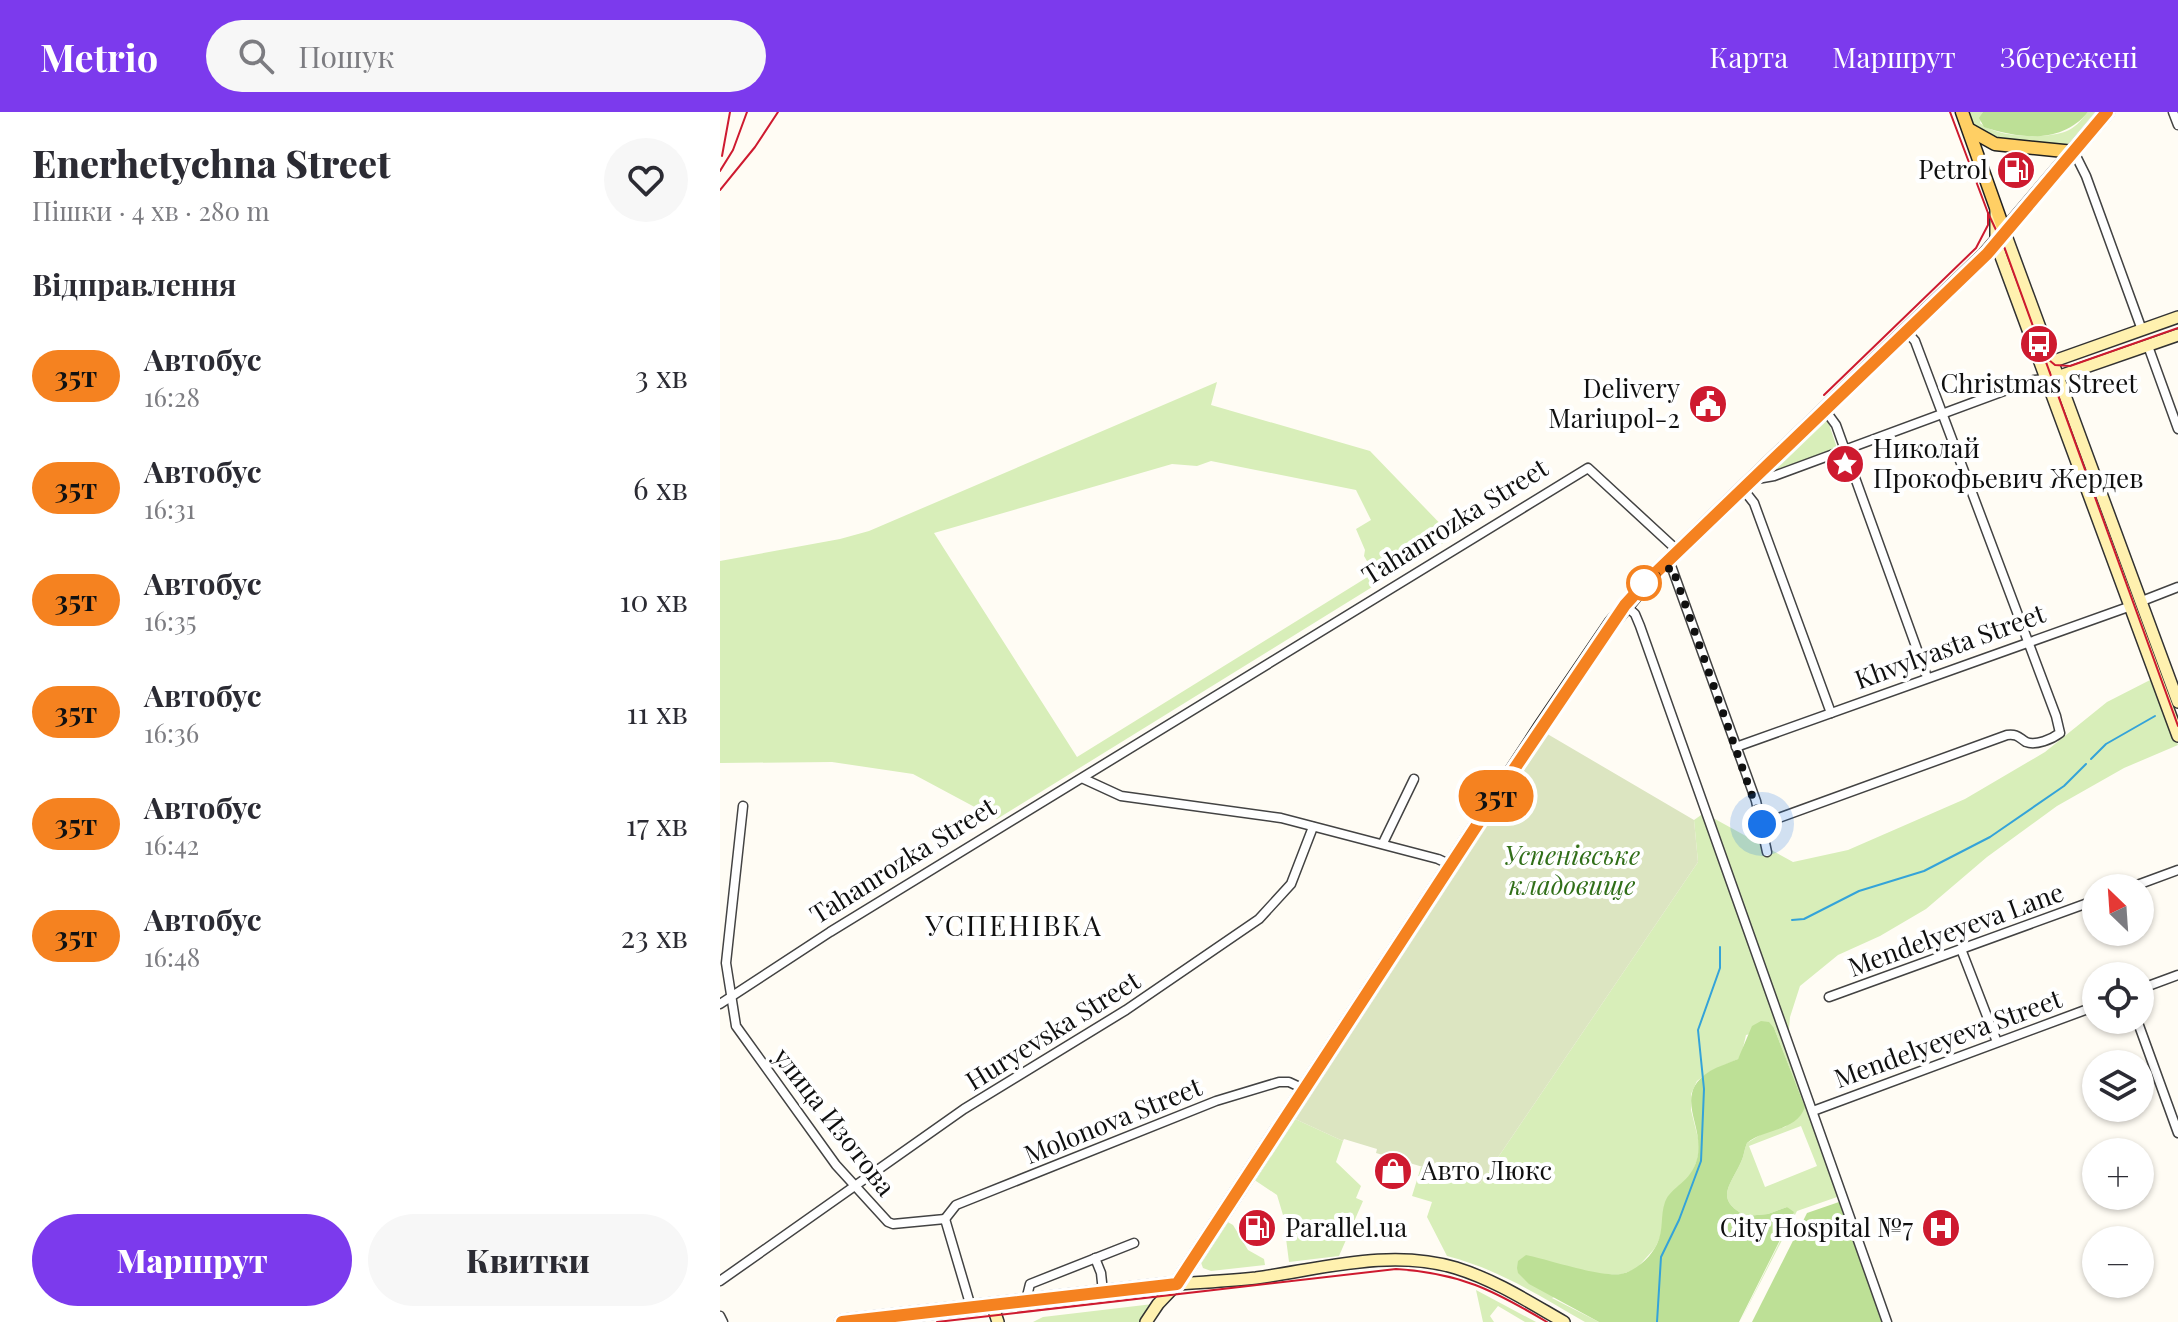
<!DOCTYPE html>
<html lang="uk">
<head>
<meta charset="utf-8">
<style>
	:root { --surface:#fff; --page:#f7f7f7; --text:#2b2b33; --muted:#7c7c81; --accent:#7c3aed }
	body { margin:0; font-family:"Playfair Display",serif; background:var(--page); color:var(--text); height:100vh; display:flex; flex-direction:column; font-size:30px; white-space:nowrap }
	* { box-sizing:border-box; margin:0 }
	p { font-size:26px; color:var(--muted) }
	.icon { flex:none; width:44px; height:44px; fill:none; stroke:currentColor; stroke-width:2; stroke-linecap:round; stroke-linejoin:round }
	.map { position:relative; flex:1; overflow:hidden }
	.sheet { display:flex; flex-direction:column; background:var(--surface); width:720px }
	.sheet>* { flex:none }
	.badge { padding:0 16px; border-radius:26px; font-size:28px; line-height:52px }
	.needle { width:52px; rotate:335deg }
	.buttons { position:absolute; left:1362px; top:762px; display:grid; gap:16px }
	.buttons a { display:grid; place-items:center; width:72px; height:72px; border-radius:50%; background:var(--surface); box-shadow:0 2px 6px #0004; font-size:40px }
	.you { position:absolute; width:40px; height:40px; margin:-20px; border:6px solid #fff; border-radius:50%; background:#1a73e8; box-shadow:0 0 0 12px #1a73e833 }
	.map>.badge { position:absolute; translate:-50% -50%; box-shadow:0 0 0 4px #fff }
	h2 { padding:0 32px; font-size:30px; line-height:72px }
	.round { display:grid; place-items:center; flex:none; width:84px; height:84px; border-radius:42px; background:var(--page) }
	.summary { display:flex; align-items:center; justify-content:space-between; height:136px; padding:0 32px }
	h1 { font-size:38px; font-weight:800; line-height:60px }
	.cta { display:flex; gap:16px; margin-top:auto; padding:16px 32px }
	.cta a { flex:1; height:92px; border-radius:48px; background:var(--accent); color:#fff; font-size:32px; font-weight:800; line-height:92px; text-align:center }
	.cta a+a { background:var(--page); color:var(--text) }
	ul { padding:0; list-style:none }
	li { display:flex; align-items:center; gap:24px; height:112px; padding:0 32px }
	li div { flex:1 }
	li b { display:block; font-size:30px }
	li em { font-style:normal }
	li .badge { min-width:88px; font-weight:700; text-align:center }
	header { display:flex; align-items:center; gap:48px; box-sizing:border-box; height:112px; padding:0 40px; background:var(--accent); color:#fff }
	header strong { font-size:38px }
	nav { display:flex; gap:44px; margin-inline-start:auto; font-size:28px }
	.search { width:560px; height:72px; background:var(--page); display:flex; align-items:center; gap:20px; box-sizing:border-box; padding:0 28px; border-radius:44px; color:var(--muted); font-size:30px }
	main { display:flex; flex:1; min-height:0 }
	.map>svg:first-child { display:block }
</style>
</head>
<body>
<header>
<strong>Metrio</strong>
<div class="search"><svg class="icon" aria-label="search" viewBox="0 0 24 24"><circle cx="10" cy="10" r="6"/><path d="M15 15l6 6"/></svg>Пошук</div>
<nav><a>Карта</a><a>Маршрут</a><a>Збережені</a></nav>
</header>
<main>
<section class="sheet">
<div class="summary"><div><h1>Enerhetychna Street</h1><p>Пішки · 4 хв · 280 m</p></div><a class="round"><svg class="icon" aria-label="heart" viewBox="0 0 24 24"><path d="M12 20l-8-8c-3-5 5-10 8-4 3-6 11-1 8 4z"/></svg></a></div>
<h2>Відправлення</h2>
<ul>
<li><span class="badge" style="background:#f58220;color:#111">35т</span><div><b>Автобус</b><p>16:28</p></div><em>3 хв</em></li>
<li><span class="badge" style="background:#f58220;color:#111">35т</span><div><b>Автобус</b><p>16:31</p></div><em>6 хв</em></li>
<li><span class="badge" style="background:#f58220;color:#111">35т</span><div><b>Автобус</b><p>16:35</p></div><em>10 хв</em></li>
<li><span class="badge" style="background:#f58220;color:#111">35т</span><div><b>Автобус</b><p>16:36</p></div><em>11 хв</em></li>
<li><span class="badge" style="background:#f58220;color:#111">35т</span><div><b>Автобус</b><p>16:42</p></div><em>17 хв</em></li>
<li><span class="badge" style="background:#f58220;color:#111">35т</span><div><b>Автобус</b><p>16:48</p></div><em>23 хв</em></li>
</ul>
<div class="cta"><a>Маршрут</a><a>Квитки</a></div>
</section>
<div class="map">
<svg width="1458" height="1210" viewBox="0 0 1458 1210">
	<rect width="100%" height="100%" fill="#fffcf4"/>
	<!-- green -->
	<g fill="#d8eeb9" fill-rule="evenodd">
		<path d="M1247,0H1263L1260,11C1277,26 1329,28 1349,18C1357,14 1363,6 1368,0H1376L1346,36L1254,21Z"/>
		<path d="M497,270L491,293L650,339L733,425L277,707L193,662L112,650L0,651V449L120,427L149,419ZM491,349L636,378L651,408L636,417L645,438L644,444L654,461L357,645L214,421L452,352L477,354Z"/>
		<path d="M1107,306L1117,336L1056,358L1052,357Z"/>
		<path d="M1434,566L1458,633L1404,656L1337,694L1267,745L1206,797L1160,824L1118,843L1080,874L1070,905L1068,928L1120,1084L1077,1099L1020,1210L1072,1105L1067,1095L1048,1102L1026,1104C993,1087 1011,1073 1021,1050C1024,1044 1024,1038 1027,1031L1045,1020L1065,1015L1085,995L1054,916L1026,923L1022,940L1018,947L989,960L977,969L971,982V998L980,1034L977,1048L971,1064L950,1083L944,1097L942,1121L935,1136L916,1157L902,1162H886L832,1186L879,1210H865C820,1184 778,1157 727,1144L707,1105L712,1090L692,1084L701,1055L760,1072L978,750L974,708L984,701L1073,750L1128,738L1245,687L1325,640L1387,590ZM1081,1014L1097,1054L1045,1075L1029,1034Z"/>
		<path d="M573,1006L623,1029L616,1050L641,1074L636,1086L643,1089L619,1144L569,1150L563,1103L557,1083L533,1067Z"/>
		<path d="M506,1109L513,1113L528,1138L544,1147L545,1153L491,1159L483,1156L480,1148Z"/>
		<path d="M756,1178L816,1210H805L778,1194L770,1204L774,1210H763Z"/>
		<path d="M433,1192L421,1210H313L323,1205Z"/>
	</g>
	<!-- forest -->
	<g fill="#bde096">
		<path d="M1263,0H1368C1342,32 1300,27 1264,15L1259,6Z"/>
		<path d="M1041,909L1049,910L1054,916L1085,995C1076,1020 1045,1016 1027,1031C1024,1038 1024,1044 1021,1050C1011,1073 993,1087 1026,1104L1048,1102L1067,1095L1074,1100L1019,1210H879L809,1172L798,1161L797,1156L798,1149L806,1143C830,1148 879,1165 901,1162C916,1159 931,1145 937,1132C944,1118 940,1104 945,1090C951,1074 971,1071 977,1047C986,1013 951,984 990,959C999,954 1009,951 1018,947L1032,914Z"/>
		<path d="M1119,1090L1162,1210H1032L1087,1101Z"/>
	</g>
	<!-- cemetery -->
	<path fill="#dce5c1" d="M824,620L974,708L978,750L760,1072L656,1041L657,1037L624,1027L623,1029L573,1006Z"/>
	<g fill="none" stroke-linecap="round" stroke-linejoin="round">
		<!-- stream -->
		<g stroke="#34a3d9" stroke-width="2">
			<path d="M1371,647L1386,632L1435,604"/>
			<path d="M1072,808L1084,807L1139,779L1204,759L1270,725L1344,674L1366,652"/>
			<path d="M937,1210L941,1145L959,1108L981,1049L984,977L978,918L1000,856V835"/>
		</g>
		<!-- street casing -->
		<g stroke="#434343" stroke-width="11">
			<g id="street">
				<path d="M1453,0L1458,13"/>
				<path d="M1354,40L1366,64L1422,218"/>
				<path d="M1428,234L1458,317"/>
				<path d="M1105,298L1116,313L1125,338L1207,565"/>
				<path d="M1037,367L1054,364L1314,268L1327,267"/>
				<path d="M1023,377L1034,391L1111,601"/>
				<path d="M949,448L1036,689L1047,740"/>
				<path d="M1422,489L1458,475"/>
				<path d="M905,493L915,502L920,514L1167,1210"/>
				<path d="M1016,635L1411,494"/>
				<path d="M364,667L401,684L561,706L718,747L731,753"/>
				<path d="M23,694L6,851L16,914L116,1053L168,1110L173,1112L225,1107"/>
				<path d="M1042,712L1287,623C1298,622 1298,625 1306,630C1316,634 1332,627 1340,621L1336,604L1195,229L1187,220"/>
				<path d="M663,731L694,667"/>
				<path d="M1409,776L1458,758"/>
				<path d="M1241,837L1277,930"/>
				<path d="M1420,877L1458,863"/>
				<path d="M1109,885L1376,788"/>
				<path d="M0,892L110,820L868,356L958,439"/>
				<path d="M1417,908L1458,1021"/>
				<path d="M1093,999L1376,894"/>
				<path d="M225,1107L236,1093L496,989L559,970H569L584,977"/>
				<path d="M225,1107L251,1195"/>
				<path d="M375,1146L381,1161L383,1180"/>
				<path d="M0,1169L244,997L406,898L539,807L571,772L593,715"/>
				<path d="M306,1188L310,1172L414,1131"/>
				<path d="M0,1204L3,1210"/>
			</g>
		</g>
		<!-- secondary casing -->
		<g stroke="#323232" stroke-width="14">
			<g id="secondary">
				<path d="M1276,99V131L1458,624"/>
				<path d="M1285,121L1458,590"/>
				<path d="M1328,254L1334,249L1458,205"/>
				<path d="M1334,266L1458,223"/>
				<path d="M272,1192L278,1210"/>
				<path d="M426,1210L438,1192L457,1172C483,1170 510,1169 536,1166C601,1157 671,1136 736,1156C775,1168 809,1190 844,1210"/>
			</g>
		</g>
		<!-- primary casing -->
		<g stroke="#212121" stroke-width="15">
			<g id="primary">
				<path d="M1242,0L1285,121"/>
				<path d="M1250,18L1275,32L1354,40"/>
			</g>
		</g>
		<!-- highway casing -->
		<g stroke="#212121" stroke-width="17">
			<path id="highway" d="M122,1210L457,1172L821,615L891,512L925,471L1265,143L1387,0"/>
		</g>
		<!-- street -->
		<use href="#street" stroke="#fff" stroke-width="8"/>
		<!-- secondary -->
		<use href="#secondary" stroke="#fff1af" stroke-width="11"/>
		<!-- primary -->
		<use href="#primary" stroke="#ffcf64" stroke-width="12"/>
		<!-- highway -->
		<use href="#highway" stroke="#ff9552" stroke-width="14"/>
		<!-- tram -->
		<g stroke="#ce1a2f" stroke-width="2">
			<path d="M1230,0L1268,101L1285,137L1458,614"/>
			<path d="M1323,243L1335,253L1350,254L1458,216"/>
			<path d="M1104,283L1256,136L1268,113V101"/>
			<path d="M217,1210L676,1157C740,1161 773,1178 827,1210"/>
		</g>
		<!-- rail -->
		<g stroke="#ce1a2f" stroke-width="2">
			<path d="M2,44L10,0"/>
			<path d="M0,59L13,38L27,0"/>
			<path d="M0,78L35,35L58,0"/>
		</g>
	</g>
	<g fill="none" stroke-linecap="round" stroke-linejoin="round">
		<!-- line casing -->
		<g stroke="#fff" stroke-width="18">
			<path id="line" d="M122,1210L457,1172L776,684L905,493L925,471L1267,142L1387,0"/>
		</g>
		<!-- line -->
		<use href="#line" stroke="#f58220" stroke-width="12"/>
		<!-- walk -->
		<path stroke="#101010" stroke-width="8" stroke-dasharray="0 14.4" d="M924,471L952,455L1042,712"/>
	</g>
	<!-- icons -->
	<defs>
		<g id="fuel-disc" transform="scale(2)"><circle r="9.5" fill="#ce1a2f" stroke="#fff"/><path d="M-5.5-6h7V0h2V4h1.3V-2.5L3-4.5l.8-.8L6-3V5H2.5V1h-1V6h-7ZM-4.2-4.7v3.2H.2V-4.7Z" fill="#fff"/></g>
		<g id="bus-disc" transform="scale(2)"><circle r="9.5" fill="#ce1a2f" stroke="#fff"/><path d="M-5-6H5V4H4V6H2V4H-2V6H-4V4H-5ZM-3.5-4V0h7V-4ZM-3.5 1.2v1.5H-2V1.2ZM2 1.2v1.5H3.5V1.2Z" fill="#fff"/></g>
		<g id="civic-disc" transform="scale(2)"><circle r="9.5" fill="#ce1a2f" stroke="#fff"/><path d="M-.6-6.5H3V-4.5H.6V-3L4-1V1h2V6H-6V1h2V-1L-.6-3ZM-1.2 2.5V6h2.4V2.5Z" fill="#fff"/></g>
		<g id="sight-disc" transform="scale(2)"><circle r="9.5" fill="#ce1a2f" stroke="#fff"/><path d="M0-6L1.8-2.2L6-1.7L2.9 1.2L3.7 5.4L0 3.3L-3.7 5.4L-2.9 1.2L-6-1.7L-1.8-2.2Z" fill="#fff"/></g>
		<g id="shop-disc" transform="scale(2)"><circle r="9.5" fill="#ce1a2f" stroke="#fff"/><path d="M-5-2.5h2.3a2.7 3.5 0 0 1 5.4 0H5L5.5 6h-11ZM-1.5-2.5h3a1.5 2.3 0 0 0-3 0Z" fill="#fff"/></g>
		<g id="hospital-disc" transform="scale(2)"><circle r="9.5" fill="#ce1a2f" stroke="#fff"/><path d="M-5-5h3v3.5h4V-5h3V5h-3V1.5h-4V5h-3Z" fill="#fff"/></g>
	</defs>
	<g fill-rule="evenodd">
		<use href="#fuel-disc" x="1296" y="58"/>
		<use href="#bus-disc" x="1319" y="232"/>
		<use href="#civic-disc" x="988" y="292"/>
		<use href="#sight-disc" x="1125" y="352"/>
		<use href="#shop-disc" x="673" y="1059"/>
		<use href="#fuel-disc" x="537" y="1116"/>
		<use href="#hospital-disc" x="1221" y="1116"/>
	</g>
	<!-- markers -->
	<circle fill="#fff" stroke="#f58220" stroke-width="4" cx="924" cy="471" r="16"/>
	<g text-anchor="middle" stroke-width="8" stroke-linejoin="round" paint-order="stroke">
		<!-- poi labels -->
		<g font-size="26" fill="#101010" stroke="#fff" text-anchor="end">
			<text x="1268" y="67">Petrol</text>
			<text x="1319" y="281" text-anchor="middle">Christmas Street</text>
			<text x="960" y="286">Delivery<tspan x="960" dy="30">Mariupol-2</tspan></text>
			<text x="1153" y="346" text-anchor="start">Николай<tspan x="1153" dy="30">Прокофьевич Жердев</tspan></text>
			<text x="701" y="1068" text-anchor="start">Авто Люкс</text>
			<text x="565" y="1125" text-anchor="start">Parallel.ua</text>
			<text x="1193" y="1125">City Hospital №7</text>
		</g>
		<!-- street labels -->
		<g font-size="26" fill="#101010" stroke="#fff">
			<text transform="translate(735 410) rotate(-32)" y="9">Tahanrozka Street</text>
			<text transform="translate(1230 535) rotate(-20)" y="9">Khvylyasta Street</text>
			<text transform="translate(183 749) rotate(-32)" y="9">Tahanrozka Street</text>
			<text transform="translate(1236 818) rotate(-20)" y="9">Mendelyeyeva Lane</text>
			<text transform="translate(333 919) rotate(-32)" y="9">Huryevska Street</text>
			<text transform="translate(1228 927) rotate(-20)" y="9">Mendelyeyeva Street</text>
			<text transform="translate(393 1009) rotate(-22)" y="9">Molonova Street</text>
			<text transform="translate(114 1010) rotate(52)" y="9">улица Изотова</text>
		</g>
		<!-- park labels -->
		<g font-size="26" font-style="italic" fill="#316f19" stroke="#fff">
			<text x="852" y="753">Успенівське<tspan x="852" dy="30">кладовище</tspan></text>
		</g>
		<!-- neighbourhood labels -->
		<g font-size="28" letter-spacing="2" fill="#101010" stroke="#fff">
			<text x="294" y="824">УСПЕНІВКА</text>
		</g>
	</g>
</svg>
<div class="buttons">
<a><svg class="needle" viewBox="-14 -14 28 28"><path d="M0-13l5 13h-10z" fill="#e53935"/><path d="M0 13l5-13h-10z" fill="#7c7c81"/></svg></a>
<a><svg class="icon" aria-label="locate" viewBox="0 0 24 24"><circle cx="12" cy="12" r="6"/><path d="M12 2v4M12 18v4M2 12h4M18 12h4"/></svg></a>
<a><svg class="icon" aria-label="layers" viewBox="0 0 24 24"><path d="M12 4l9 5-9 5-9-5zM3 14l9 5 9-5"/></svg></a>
<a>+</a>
<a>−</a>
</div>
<div class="you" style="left:1042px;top:712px"></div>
<b class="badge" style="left:776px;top:684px;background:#f58220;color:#111">35т</b>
</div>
</main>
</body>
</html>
